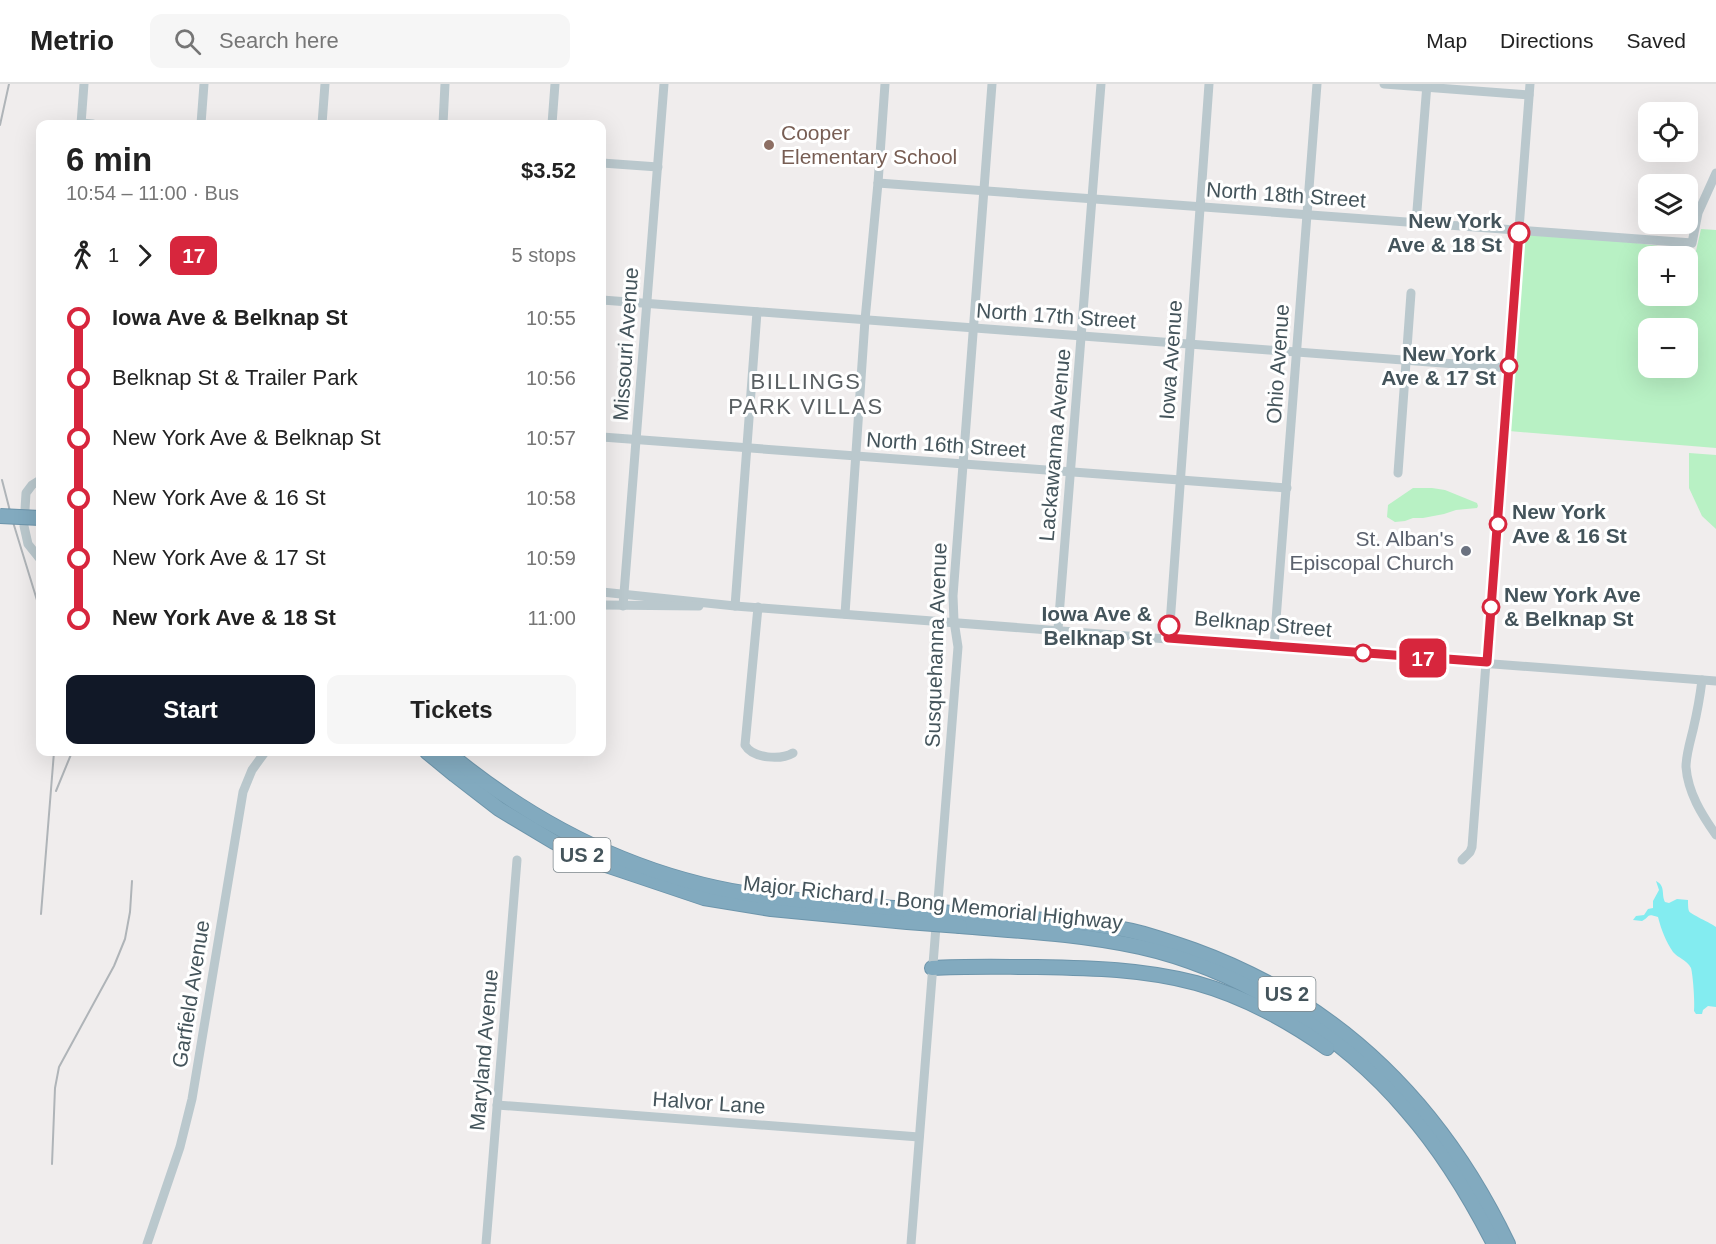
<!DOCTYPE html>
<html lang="en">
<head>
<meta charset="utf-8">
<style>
	:root { --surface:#fff; --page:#f6f6f6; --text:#222; --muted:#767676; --line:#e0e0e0; --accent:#111827 }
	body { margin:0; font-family:Arial,sans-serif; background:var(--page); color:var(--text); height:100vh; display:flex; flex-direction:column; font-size:22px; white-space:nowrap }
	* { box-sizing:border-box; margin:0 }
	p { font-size:20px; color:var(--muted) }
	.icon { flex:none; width:33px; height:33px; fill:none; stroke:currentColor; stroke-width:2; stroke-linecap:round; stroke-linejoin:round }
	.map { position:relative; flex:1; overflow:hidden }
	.sheet { position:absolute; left:36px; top:36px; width:570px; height:636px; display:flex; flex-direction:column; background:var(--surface); border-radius:12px; box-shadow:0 6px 24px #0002 }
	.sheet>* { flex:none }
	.badge { padding:0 12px; border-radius:9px; font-size:21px; line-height:39px }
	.fabs { position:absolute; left:1638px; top:18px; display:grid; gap:12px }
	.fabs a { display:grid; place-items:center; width:60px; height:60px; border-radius:12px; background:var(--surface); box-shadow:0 6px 24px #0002; font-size:30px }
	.map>.badge { position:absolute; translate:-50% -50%; box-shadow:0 0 0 3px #fff }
	.legs { display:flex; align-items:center; gap:9px; height:66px; padding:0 30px; font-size:20px }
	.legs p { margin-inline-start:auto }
	.overview { display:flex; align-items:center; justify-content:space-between; height:102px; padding:0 30px }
	h1 { font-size:33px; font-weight:700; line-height:45px }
	.button { display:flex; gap:12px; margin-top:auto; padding:12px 30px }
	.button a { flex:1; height:69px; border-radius:12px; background:var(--accent); color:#fff; font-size:24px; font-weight:700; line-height:69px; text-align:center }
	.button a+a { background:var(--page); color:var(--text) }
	ul { padding:0 30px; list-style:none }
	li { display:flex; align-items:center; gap:21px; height:60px; font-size:22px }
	li i { display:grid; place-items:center; width:9px; height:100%; margin:0 8px; background:currentColor }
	li i::after { content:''; width:15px; height:15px; margin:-8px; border:4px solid; border-radius:50%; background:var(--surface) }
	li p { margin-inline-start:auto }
	li:first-child i { background:linear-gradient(#0000 50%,currentColor 0) }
	li:last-child i { background:linear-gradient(currentColor 50%,#0000 0) }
	header { display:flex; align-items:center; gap:36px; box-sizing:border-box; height:84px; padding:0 30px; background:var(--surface); border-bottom:2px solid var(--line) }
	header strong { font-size:28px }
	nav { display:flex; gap:33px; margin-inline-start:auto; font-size:21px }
	.search { width:420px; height:54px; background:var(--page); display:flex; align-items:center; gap:15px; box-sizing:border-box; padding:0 21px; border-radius:12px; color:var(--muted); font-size:22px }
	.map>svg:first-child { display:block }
</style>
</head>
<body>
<header>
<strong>Metrio</strong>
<div class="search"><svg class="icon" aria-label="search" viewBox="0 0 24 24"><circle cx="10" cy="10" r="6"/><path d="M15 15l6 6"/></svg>Search here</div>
<nav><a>Map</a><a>Directions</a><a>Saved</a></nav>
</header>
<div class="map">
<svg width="1716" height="1160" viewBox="0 0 1716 1160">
	<rect width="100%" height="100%" fill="#f0eded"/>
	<!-- green -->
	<g fill="#b8f1c4" fill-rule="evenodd">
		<path d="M1701,145L1716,146V364L1509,347L1524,158L1526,152L1530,150L1629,158L1696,167ZM1648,172H1688V212H1648ZM1648,244H1688V284H1648Z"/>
		<path d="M1689,369L1716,371V445L1702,432L1689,404Z"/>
		<path d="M1413,404H1432L1445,406L1477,419L1478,422L1477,424L1456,426L1444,430L1423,434H1413L1405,437L1395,438L1387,433L1388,421Z"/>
	</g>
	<!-- water -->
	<path fill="#83ecf0" d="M1656,797C1666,802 1661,810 1665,818L1669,819L1677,815L1688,816C1688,818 1688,825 1689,827C1690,830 1711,839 1716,843V923L1708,922L1703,926L1702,930H1696L1694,927C1695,919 1693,891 1691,884C1687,876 1678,874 1673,868C1666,858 1661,845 1658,833C1645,829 1651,833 1642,837L1633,836L1636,832L1644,831L1648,825L1653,824V817L1659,806Z"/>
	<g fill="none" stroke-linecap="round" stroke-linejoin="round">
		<!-- highway casing -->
		<g stroke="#6d95ab" stroke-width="16">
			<g id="highway">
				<path d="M427,668L455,691L499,725L554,758L600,779L704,814L771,825L907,838"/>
				<path d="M447,668C534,740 636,792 749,810C802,818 856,821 909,825"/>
				<path d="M962,830C1011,834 1062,835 1111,843C1139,847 1168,857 1194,866C1340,919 1442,1022 1508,1160"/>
				<path d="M960,842C1020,847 1081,850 1140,863C1239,885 1342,950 1407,1027C1442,1067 1470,1113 1494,1160"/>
				<path d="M932,884C967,882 1002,883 1037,883C1092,884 1143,885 1196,899C1243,912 1287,936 1327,964"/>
			</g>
		</g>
		<!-- minor -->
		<g stroke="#bac8cd" stroke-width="9">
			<path d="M1384,0L1529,11"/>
			<path d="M81,39L93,40"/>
			<path d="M81,40L84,0"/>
			<path d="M201,40L204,0"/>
			<path d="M322,40L325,0"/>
			<path d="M443,40L445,0"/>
			<path d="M552,40L555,0"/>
			<path d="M602,79L658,83"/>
			<path d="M878,99L1692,159L1698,129L1716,89"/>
			<path d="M1416,139L1427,0"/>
			<path d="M602,216L1509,284"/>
			<path d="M602,353L1287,404"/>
			<path d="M1398,389L1411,209"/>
			<path d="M40,396L32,401L26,409L24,442L28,460L40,475"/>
			<path d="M602,508L735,522L1716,597"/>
			<path d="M602,521L699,522"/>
			<path d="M623,522L664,0"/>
			<path d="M735,522L757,228"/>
			<path d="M758,523L745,661C753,675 781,676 793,669"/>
			<path d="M845,530L865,236L878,99L885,0"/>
			<path d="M1058,545L1101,0"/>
			<path d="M1169,554L1209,0"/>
			<path d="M1274,562L1317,0"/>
			<path d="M1702,596C1700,613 1697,629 1693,646C1690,658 1686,671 1686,683C1688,709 1702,731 1716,751"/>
			<path d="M1462,776L1470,768L1472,763L1530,0"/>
			<path d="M497,1021L919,1053"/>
			<path d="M147,1160L180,1063L192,1015L243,708L252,686L265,668"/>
			<path d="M486,1160L517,776"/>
			<path d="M911,1160L958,563L954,537L953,512L992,0"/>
		</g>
		<!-- highway -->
		<use href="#highway" stroke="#82aabf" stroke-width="14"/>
		<!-- rail -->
		<g stroke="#afb4b8" stroke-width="2">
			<path d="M0,41L9,0"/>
			<path d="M2,396L11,431"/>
			<path d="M9,425L40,526"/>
			<path d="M56,707L72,668"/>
			<path d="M41,830L54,668"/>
			<path d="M52,1080L55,1004L59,983L114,882L125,855L130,828L132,797"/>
		</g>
		<!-- highway-bridge casing -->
		<g stroke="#6d95ab" stroke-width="16" stroke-linecap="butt">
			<g id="highway-bridge">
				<path d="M0,432L40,434"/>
				<path d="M909,825L962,830"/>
				<path d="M907,838L960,842"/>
			</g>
		</g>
		<!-- highway-bridge -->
		<use href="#highway-bridge" stroke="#82aabf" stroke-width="14"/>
	</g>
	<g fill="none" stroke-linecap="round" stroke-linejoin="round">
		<!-- line-1 casing -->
		<g stroke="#fff" stroke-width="14">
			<path id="line-1" d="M1169,542L1168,554L1487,578L1519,149"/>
		</g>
		<!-- line-1 -->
		<use href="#line-1" stroke="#d7263d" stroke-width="9"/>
	</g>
	<!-- markers -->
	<circle fill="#8d6e63" stroke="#fff" stroke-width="2" cx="769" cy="61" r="6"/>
	<g fill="#fff" stroke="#d7263d" stroke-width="3">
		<circle cx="1519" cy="149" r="10"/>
		<circle cx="1509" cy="282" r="8"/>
		<circle cx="1498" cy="440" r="8"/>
		<circle cx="1491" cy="523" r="8"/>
		<circle cx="1169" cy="542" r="10"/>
		<circle cx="1363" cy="569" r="8"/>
	</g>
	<circle fill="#6b7280" stroke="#fff" stroke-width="2" cx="1466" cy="467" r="6"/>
	<g text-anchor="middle" stroke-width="6" stroke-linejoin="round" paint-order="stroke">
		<!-- shield labels -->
		<g fill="#fff" stroke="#7c878c" stroke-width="1.5">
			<rect x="553.5" y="754" width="57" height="34" rx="4.5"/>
			<rect x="1258.5" y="893" width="57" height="34" rx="4.5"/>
		</g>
		<g font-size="20" font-weight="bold" fill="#44545b">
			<text x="582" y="778">US 2</text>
			<text x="1287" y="917">US 2</text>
		</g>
		<!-- education labels -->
		<g font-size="21" fill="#785e54" stroke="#fff" text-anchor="start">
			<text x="781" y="56">Cooper<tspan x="781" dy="24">Elementary School</tspan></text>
		</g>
		<!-- street labels -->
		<g font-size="21" fill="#44545b" stroke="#fff">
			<text transform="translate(1286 111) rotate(4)" y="7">North 18th Street</text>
			<text transform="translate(1056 232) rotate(4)" y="7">North 17th Street</text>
			<text transform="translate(626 260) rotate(-86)" y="7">Missouri Avenue</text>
			<text transform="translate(1171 276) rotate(-86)" y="7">Iowa Avenue</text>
			<text transform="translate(1278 280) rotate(-86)" y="7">Ohio Avenue</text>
			<text transform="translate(946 361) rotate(4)" y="7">North 16th Street</text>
			<text transform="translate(1055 361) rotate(-85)" y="7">Lackawanna Avenue</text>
			<text transform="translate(1263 540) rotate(5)" y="7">Belknap Street</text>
			<text transform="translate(936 561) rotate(-88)" y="7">Susquehanna Avenue</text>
			<text transform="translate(933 819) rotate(6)" y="7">Major Richard I. Bong Memorial Highway</text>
			<text transform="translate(191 910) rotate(-81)" y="7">Garfield Avenue</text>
			<text transform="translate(484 966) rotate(-85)" y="7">Maryland Avenue</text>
			<text transform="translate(709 1019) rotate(4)" y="7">Halvor Lane</text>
		</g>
		<!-- stop labels -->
		<g font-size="21" font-weight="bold" fill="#44545b" stroke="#fff" text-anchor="end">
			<text x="1502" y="144">New York<tspan x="1502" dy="24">Ave &amp; 18 St</tspan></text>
			<text x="1496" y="277">New York<tspan x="1496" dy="24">Ave &amp; 17 St</tspan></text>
			<text x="1512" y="435" text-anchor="start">New York<tspan x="1512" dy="24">Ave &amp; 16 St</tspan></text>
			<text x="1504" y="518" text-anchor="start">New York Ave<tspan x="1504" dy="24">&amp; Belknap St</tspan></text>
			<text x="1152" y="537">Iowa Ave &amp;<tspan x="1152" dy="24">Belknap St</tspan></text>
		</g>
		<!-- worship labels -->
		<g font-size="21" fill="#5b616d" stroke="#fff" text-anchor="end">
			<text x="1454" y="462">St. Alban's<tspan x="1454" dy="24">Episcopal Church</tspan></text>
		</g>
		<!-- neighbourhood labels -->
		<g font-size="22" letter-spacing="1.5" fill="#595f62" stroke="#fff">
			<text x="806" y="305">BILLINGS<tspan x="806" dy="25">PARK VILLAS</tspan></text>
		</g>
	</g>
</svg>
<div class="fabs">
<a><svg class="icon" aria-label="locate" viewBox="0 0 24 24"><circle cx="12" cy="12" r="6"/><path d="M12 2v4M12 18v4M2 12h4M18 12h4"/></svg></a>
<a><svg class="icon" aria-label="layers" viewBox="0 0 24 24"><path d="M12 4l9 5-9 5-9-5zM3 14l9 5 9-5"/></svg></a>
<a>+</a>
<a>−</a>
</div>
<b class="badge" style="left:1423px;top:574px;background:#d7263d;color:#fff">17</b>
<section class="sheet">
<div class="overview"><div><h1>6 min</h1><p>10:54 – 11:00 · Bus</p></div><b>$3.52</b></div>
<div class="legs"><svg class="icon" aria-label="walk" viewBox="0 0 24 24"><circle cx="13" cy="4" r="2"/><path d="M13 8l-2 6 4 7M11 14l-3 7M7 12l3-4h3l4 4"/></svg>1<svg class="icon" aria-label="forward" viewBox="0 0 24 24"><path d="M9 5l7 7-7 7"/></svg><b class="badge" style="background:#d7263d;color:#fff">17</b><p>5 stops</p></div>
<ul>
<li><i style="color:#d7263d"></i><b>Iowa Ave &amp; Belknap St</b><p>10:55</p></li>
<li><i style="color:#d7263d"></i><span>Belknap St &amp; Trailer Park</span><p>10:56</p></li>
<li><i style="color:#d7263d"></i><span>New York Ave &amp; Belknap St</span><p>10:57</p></li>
<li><i style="color:#d7263d"></i><span>New York Ave &amp; 16 St</span><p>10:58</p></li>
<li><i style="color:#d7263d"></i><span>New York Ave &amp; 17 St</span><p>10:59</p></li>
<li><i style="color:#d7263d"></i><b>New York Ave &amp; 18 St</b><p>11:00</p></li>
</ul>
<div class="button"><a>Start</a><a>Tickets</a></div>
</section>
</div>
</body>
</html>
